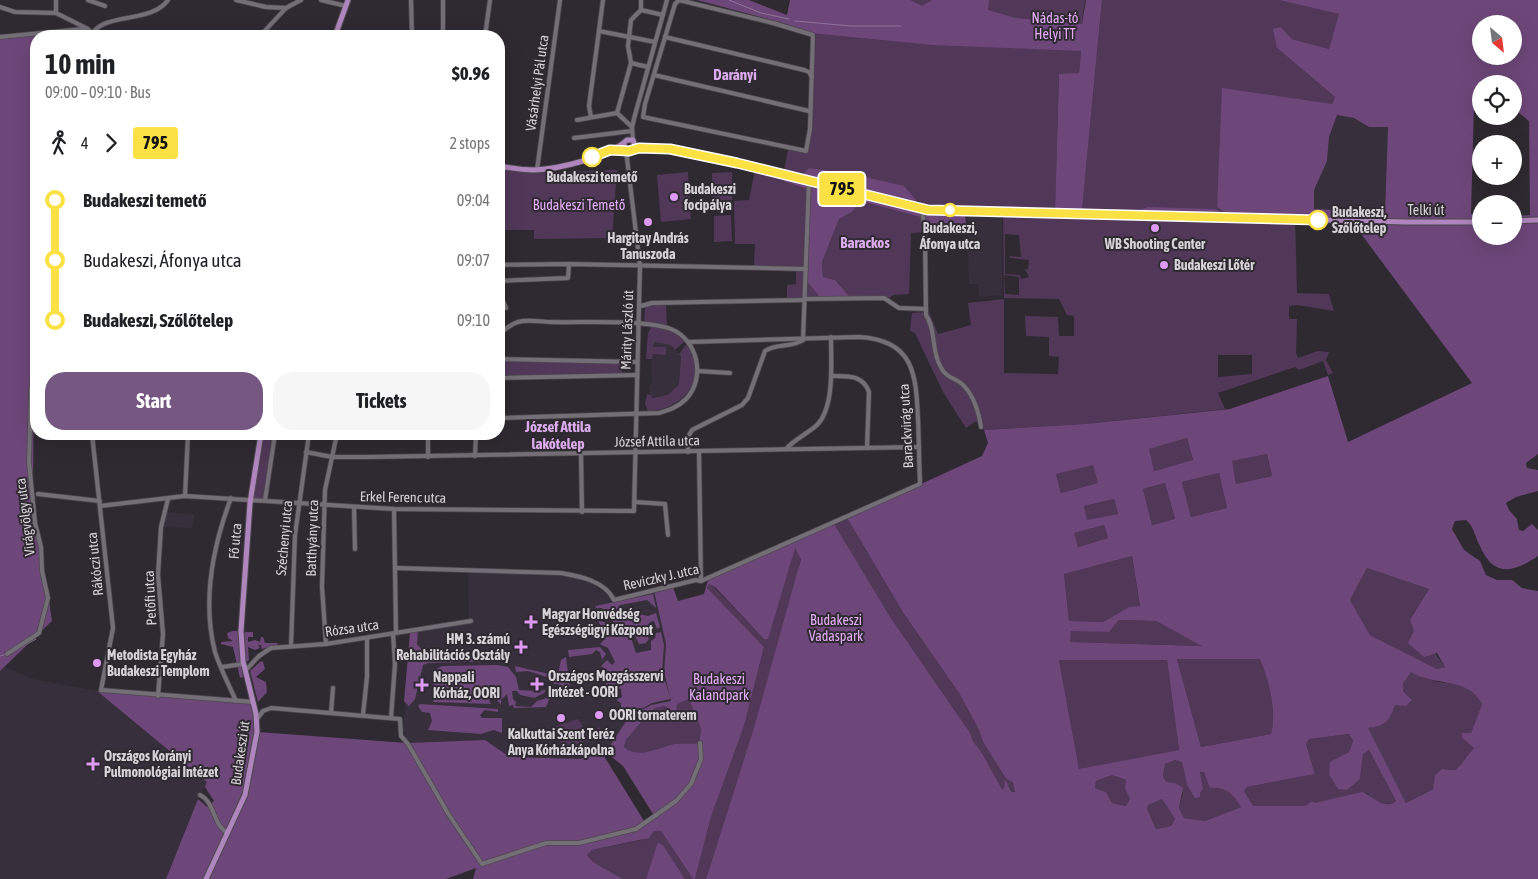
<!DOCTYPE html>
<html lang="en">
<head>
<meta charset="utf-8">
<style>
	:root { --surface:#fff; --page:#f6f6f6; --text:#202124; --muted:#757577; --accent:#755782 }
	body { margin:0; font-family:"Asap Condensed",sans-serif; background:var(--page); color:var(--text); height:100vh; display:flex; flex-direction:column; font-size:19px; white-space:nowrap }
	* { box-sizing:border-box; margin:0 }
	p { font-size:16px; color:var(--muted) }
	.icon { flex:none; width:28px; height:28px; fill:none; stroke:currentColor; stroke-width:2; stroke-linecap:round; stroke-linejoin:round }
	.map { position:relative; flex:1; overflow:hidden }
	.drawer { position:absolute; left:30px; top:30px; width:475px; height:410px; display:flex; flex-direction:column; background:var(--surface); border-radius:20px; box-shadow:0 5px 20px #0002 }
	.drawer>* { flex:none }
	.badge { padding:0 10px; border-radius:4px; font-size:18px; line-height:32px }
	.needle { width:32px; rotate:152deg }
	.tools { position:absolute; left:1472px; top:15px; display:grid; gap:10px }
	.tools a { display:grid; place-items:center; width:50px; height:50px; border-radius:50%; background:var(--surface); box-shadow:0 5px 20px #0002; font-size:25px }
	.map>.badge { position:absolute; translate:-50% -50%; box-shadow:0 0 0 2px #fff }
	.legs { display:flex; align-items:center; gap:8px; height:55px; padding:0 15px; font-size:16px }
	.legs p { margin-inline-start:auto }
	.summary { display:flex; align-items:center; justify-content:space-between; height:85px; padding:0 15px }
	h1 { font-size:28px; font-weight:700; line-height:38px }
	.action { display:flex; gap:10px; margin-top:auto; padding:10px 15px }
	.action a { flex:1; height:58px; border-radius:20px; background:var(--accent); color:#fff; font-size:20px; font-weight:700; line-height:58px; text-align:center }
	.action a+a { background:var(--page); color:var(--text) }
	ul { padding:0 15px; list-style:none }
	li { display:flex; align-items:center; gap:18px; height:60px; font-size:19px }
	li i { display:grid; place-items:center; width:8px; height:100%; margin:0 6px; background:currentColor }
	li i::after { content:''; width:12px; height:12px; margin:-6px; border:4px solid; border-radius:50%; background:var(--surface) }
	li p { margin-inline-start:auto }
	li:first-child i { background:linear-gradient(#0000 50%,currentColor 0) }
	li:last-child i { background:linear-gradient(currentColor 50%,#0000 0) }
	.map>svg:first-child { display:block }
</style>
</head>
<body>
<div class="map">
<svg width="1538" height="879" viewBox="0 0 1538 879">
	<rect width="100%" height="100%" fill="#2f2a31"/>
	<!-- built -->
	<g fill="#382f3c">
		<path d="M1337,114L1354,118L1369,127H1388L1385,212L1314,209V190L1327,161L1329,137Z"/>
		<path d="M1002,215V295L979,297L978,284H969L967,216Z"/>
		<path d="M655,342L671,345L681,356L679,384L668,395L651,398L649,386L652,384L651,365Z"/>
		<path d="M166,512L194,514L192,528L164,527Z"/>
		<path d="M468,572L562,575L584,579L609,596L610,602H616V601L654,591L666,644L663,672L671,701L651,705L628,718L606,752L580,759L510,757L485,740L408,743L403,729L412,630L469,623Z"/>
		<path d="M5,667L32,679L97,691L208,782L198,799L166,879H0V671Z"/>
	</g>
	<!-- green -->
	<g fill="#513859" fill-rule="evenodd">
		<path d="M790,0H1085L1078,51H1081L1079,73L1059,75L1055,209H1082L1102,0H1279L1340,14L1329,49L1292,39L1281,27L1277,48L1335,97L1332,104L1221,149L1217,207L1225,212L1295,216L1297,293L1329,294L1334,311L1297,305L1289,306V319H1297L1296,353L1298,358L1318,351L1329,352L1326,360L1333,373L1328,375L1323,361L1299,370L1295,367L1218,393L1225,409L1085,424L984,430L976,421L966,428L943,392L915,333L910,331L912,313L929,312L938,334L971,325L968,303L1004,299L1003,208L920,204L919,201L839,179L825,178V170L810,168L802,175L784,170L788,150L804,153L809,149L816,34L801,32ZM1005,234L1019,235L1021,257L1009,256L1010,258L1029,260L1028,269H1025L1029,277L1021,279L1020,275L1005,274ZM1004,275L1019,277V295L1005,294ZM1004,298L1059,299L1067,315L1074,316V336H1059L1058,317L1025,316L1026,336L1049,337V356L1059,357L1058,374L1004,373ZM1218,355H1252V374L1218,377Z"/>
		<path d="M756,165L784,171L783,181L810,190L820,297L787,298V285L796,284V267L754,266L755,244H735L734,201L749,200Z"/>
		<path d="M499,169L532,173L617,170L612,238L534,239V230H499Z"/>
		<path d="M688,172L691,219L661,222L657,175Z"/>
		<path d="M732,172V201L713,202L712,173Z"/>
		<path d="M860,201L920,217L927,224L928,232L911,233L909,294L893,295L889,298L883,296L850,297L835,280L823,277L822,262L839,219L852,212Z"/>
		<path d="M731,215L732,241L714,242V216Z"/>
		<path d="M666,304L667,327L644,323L645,306Z"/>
		<path d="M652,326L670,330L685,341L675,350L671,345L655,342L653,347H666V355L653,354L652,359H646L648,333Z"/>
		<path d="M687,343C711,376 684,410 648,411L645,404L647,394L651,395L652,398L668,395L679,384L681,356L679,354Z"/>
		<path d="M499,361L622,363V373L499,376Z"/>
		<path d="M261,434H275L265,500L251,499Z"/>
		<path d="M1187,438L1193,460L1154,471L1148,449Z"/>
		<path d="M1267,454L1272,476L1236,484L1231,461Z"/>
		<path d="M1093,464L1098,483L1061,493L1056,474Z"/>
		<path d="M1219,473L1227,508L1191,517L1182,482Z"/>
		<path d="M1165,483L1175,519L1152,525L1143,489Z"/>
		<path d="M1114,499L1118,514L1087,521L1084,506Z"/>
		<path d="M847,518L904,614L959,693L979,730L983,742L1017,790L1013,792L1008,785L1002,789L982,753L973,741L970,733L745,757L706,879H695L711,817L744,726L764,647L706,588L708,583L714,587L764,639H767L795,547L801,558L798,570L834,524Z"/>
		<path d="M1104,525L1108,538L1078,547L1073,533Z"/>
		<path d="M1132,556L1140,607H1129L1103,622L1069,621L1064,574Z"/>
		<path d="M1367,568L1429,589L1410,618L1445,667L1437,669L1370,635L1350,600Z"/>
		<path d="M1119,620L1156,621L1203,646L1070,642V630L1109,632Z"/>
		<path d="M1177,659H1261C1269,680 1277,712 1271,734L1201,747Z"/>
		<path d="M1059,660H1167L1179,750L1079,770Z"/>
		<path d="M1411,672C1420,675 1429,680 1438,682C1457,684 1472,684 1482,704L1471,733L1462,738L1474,748C1466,756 1463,764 1455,770L1446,769L1435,775L1434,788L1406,803L1367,728C1384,727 1389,720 1395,705L1411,699L1403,691V684Z"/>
		<path d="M689,699L701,729L699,743C691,744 682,743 674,744C659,747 639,761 624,747L626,740L649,713L655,708L665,706L672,712L677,704Z"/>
		<path d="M578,719L591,738L598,735V725L602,733L588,742L585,741L567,748L565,743L561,744L556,726Z"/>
		<path d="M1349,734L1353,741L1349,752L1338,759L1329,775L1338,789L1360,779L1363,754L1369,750L1396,801C1386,808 1374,801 1367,793L1315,803L1312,801L1305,806H1253L1243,791L1247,787L1315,774L1306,744L1309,739Z"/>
		<path d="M1175,760L1182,761L1187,785L1200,791L1203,789L1200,772H1204L1217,787L1225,789L1234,796L1241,807L1205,821L1184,818L1179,808L1183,793L1175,783L1167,782L1163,777L1165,763Z"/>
		<path d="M1112,775L1126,780V788L1130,799L1126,806L1112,803L1106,792L1095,788L1096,781Z"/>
		<path d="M1162,799L1175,819L1171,826L1156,829L1147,809V805Z"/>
		<path d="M654,831H661L693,879H685L663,845L659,842L646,879H623L593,862L587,855L592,850L642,840Z"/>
	</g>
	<!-- forest -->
	<g fill="#6d4779" fill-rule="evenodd">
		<path d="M697,0H749L787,15L790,0H910L922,6L932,0H989L988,10L1015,18L1082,24L1086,0H1102L1082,210L1055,209L1059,74L1079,73L1081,51L933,45L801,32L786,24Z"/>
		<path d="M1279,0H1538V454L1526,463L1527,468L1538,470V491L1516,497L1506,503L1509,510L1517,519L1519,530L1523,531L1532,524L1538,530V556C1513,573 1493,578 1479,544C1475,536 1473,525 1466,520L1455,521L1452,529L1464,550L1480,561L1486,575L1497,580H1512L1522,588L1538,591V879H706L754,728L801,559L795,548L768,639H764L715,587L709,584L707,588L764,647L744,726L711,817L695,879H693L661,831H654L649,838L592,850L587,855L593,862L623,879H473L476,868L446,879H166L198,799L207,807L214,801L205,787L207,782L97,691L253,702L258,732L407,743L485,740L510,757L580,759L606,752L628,718L651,705L671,701L664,672L666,644L654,591L673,587L678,601L704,594L708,580L834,524L890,617L970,733L973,741L982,753L1002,789L1004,788L1005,780L1012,792H1015L1013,783L1006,778L983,742L979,730L959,693L904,614L847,518L982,456L988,443L984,430L1085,424L1230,409L1328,376L1348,442L1472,383L1350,219L1224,212L1217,207L1222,88L1332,104L1335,97L1277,48L1273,29L1281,27L1292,39L1329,49L1339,14ZM1481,24H1514V56H1481ZM1481,84H1514V109L1529,121L1530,215L1514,216V236H1481V217L1471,214L1474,105L1481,97ZM1337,115L1354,118L1369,127H1388L1385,212L1314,209V190L1327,161L1329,137ZM1187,438L1193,460L1154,471L1149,449ZM1267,454L1272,476L1236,484L1232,461ZM1093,465L1098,483L1061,493L1056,474ZM1219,473L1227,508L1191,517L1182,482ZM1165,483L1175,519L1152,525L1143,489ZM1114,499L1118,514L1087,520L1084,506ZM1104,525L1108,538L1078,547L1074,533ZM1132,556L1140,606L1129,607L1103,622L1069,621L1064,574ZM1367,568L1429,589L1410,619L1414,631L1408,643L1424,657L1437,653L1445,667L1437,669L1370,635L1350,600ZM1119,620L1156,621L1202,646L1070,642L1071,631L1109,632ZM1177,659H1260C1269,680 1277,712 1271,734L1201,747ZM1059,660H1167L1179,750L1079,769ZM1411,672C1434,687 1468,676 1482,704L1471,733H1462V738L1474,748C1466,756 1463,764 1455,770L1442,769L1435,775L1433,789L1406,803L1368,728C1385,726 1389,722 1395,705L1406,706L1412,700L1403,691V684ZM689,699L701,729L699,743C691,744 682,743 674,744C659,747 639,760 624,747L626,740L649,713L655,708L665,706L672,712H676L677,704ZM1349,734L1353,741L1349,752L1330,762L1329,775L1338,789L1347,790L1360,779L1363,754L1369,750L1396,801C1383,811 1373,795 1362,792L1315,803L1312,801L1305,806H1253L1244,791L1247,787L1315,774L1306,744L1309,739ZM608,754L623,766L653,814L644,821L604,756ZM1175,760L1182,762L1187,785L1195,798L1200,797V792L1203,789L1200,772H1204L1210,788C1226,786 1233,794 1241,807L1205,821L1184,818L1179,808L1183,788L1175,783L1167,782L1163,777L1165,764ZM1112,775L1126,780L1125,788L1130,799L1126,806L1112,803L1106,792L1095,788L1096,781ZM1162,799L1175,819L1171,826L1156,829L1147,809L1148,805Z"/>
		<path d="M87,30L88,36H36V359L34,373L33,491L52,621L0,671V38Z"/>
		<path d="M809,168L826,170L825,178L839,179L848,173L904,186L926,212L965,214L967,234L928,232L927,224L920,217L860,201L852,212L839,219L822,262L823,277L835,280L850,297H820L807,281L810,190L783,181L784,170L802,175Z"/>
		<path d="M1148,207L1214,209L1219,211L1218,213L1140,212L1139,210Z"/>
		<path d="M653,594L656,608L647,600L620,605L614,616L596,619L595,616L603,615L602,608H596L595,606Z"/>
		<path d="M622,610L624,617L638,614L648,616L656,613L660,627L657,629L654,621L650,622V626L640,628V634L646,633L649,639L646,643L639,644L635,636L637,629L635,625L629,632L636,653L651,650V641L655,638L656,633L661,632L664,645L662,672L670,696V699L652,703L624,719H621V703L616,700L622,697L621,689L605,685L612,674L601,666L607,660L612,665L615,662L608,648L600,644L605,639L606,631L599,623V621L613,624V620L619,616Z"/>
		<path d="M233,631H237L239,634L243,677L240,678L233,647L221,644V642L233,641L228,638L227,633Z"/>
		<path d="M418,631L417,644L423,651L473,653L498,661L428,663L423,665L415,699L409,706L404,701L410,633Z"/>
		<path d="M246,632H253V637H248V642L255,640L260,642L261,637H263L265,643H278L277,645L262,649L261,645H258L260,648L255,650L248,647L249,660L246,662L244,633Z"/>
		<path d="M600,647L606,654L602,660L600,652L596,650L592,654L569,657L568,650Z"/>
		<path d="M566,657L570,688L578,689L579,693L575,695L571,690V695L563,696L557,691L559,684H554L550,678L528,671L516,672L515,666L553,675L558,674L561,660Z"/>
		<path d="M261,661L263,662L265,669L256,677L266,682L267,692L258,702L250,671Z"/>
		<path d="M497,665L508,667L516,677L519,690L538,691L546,690L544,693L534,698L520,695L517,691H512L513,699L516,702L515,706L531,707L537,701L550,697L546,707L514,708L513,705L509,706L507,694L501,700V705L494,696L489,700L491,704L433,702L436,693L433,687L434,671L442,666Z"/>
		<path d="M420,704L498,709V712L485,710L480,715L482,718H502V733L494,730L481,734L428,730L432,721L430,713L422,712L418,706Z"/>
		<path d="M658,842L663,845L685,879H646Z"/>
	</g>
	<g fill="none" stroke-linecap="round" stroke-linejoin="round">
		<!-- stream -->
		<g stroke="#907599" stroke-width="1">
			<path d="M729,0L761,13L789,19"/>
			<path d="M795,21L851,26H901"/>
			<path d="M11,653L36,639"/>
			<path d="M0,656L7,654"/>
		</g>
		<!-- minor casing -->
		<g stroke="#4d484e" stroke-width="5.5">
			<g id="minor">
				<path d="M56,0V13"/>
				<path d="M88,0L105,6"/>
				<path d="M236,0L266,7L286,8"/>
				<path d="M321,0L346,6"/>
				<path d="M411,0L412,36"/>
				<path d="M679,0L773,23L813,35L810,129L806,151L643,117L645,104L675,4Z"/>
				<path d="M0,7L15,12L56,13L88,29L92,34C105,12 151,24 168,0"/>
				<path d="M641,10L663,15"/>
				<path d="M599,31L655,42"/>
				<path d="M260,36L286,8L301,0"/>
				<path d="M443,36V0"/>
				<path d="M485,36L490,0"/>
				<path d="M0,37L83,29"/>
				<path d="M665,37L804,70L809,72L812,77"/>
				<path d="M631,63L648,67"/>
				<path d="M654,75L809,111"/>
				<path d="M591,117L589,106L603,0"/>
				<path d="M577,120L617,113"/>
				<path d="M632,127L617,113L631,63L628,46L631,20L641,10V0"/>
				<path d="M574,138L632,131"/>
				<path d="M633,140L632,127L635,115L667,0"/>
				<path d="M537,170L560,0"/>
				<path d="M922,209L925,235L926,315C935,328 932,346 938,361C946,382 955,375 965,387C974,397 979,414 981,427"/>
				<path d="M499,265L569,264L806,269"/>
				<path d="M499,281L568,278L569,264"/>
				<path d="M499,292L506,308"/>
				<path d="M804,299L884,298L899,308L926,309"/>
				<path d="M641,306L652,303L804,300"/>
				<path d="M499,334C504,330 511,324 518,322C528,319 542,322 552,322C582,323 645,319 671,329C698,340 706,378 686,399C678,407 669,410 659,413L499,418"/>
				<path d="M803,340L809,180"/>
				<path d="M499,359L637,362"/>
				<path d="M698,371L730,373"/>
				<path d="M832,376C848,376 863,375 869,392L867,448"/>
				<path d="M499,378L637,375"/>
				<path d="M92,434L113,628L101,690L253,702"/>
				<path d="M786,449C795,439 807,434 817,425C835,407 831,361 831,337"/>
				<path d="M699,451L701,581"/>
				<path d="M306,452L332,457H368L919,447"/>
				<path d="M688,452V437L692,430L742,405L748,398L765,351C776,343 792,348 803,340"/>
				<path d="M581,454L582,512"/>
				<path d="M475,456L476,434"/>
				<path d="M428,457V434"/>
				<path d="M38,494L100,501"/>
				<path d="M185,496L188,434"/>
				<path d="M231,498C213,546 202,601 215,652C220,668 229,685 236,701"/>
				<path d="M265,500L275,434"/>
				<path d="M635,502L665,504L668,535"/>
				<path d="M100,506L185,496L394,509L634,511L640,266L626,150"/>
				<path d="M354,507L355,549"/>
				<path d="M394,509L396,633"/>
				<path d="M396,568L561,573C579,576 605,581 614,600L696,580L701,581L920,484C919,462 919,440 918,419C916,374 914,340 859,337L688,342"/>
				<path d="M326,644L322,587L325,490L337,434"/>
				<path d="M291,646L295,535L309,434"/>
				<path d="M7,654L39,633L48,598L42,571L41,547L35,523L29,462L31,390L36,359"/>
				<path d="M222,667L243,664"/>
				<path d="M245,671L259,656L271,648L326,644L471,621"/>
				<path d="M158,696L163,634L158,575L161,527L168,499"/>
				<path d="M331,713L333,688"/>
				<path d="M363,715L367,677V638"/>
				<path d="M391,718L395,664L393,634"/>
				<path d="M257,719L263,711L271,708L400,719L401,736L408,744L449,815L482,864L546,843H579L636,829L676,801L691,784L701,759L700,743"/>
				<path d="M200,795C215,802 213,826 228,833"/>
			</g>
		</g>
		<!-- major casing -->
		<g stroke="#4d484e" stroke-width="7">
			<g id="major">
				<path d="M335,36L348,0"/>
				<path d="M634,149L649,147L706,156L927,210L1406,222H1481"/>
				<path d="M499,166C510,168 522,170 534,170C559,169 609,157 627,140H633L635,146L629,151L624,148V143"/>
				<path d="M1514,221L1538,220"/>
				<path d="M206,879L245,795L257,732L256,714L243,661L241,631L250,503L261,434"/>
			</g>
		</g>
		<!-- minor -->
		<use href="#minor" stroke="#746e76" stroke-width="4"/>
		<!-- major -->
		<use href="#major" stroke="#af85bd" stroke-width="5"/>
	</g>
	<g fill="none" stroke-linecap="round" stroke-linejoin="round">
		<!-- line-1 casing -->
		<g stroke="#fff" stroke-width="11">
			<path id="line-1" d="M592,157L610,150L629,151L639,148L670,149L737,163L928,210L1318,220"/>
		</g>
		<!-- line-1 -->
		<use href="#line-1" stroke="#fbe143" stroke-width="8"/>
	</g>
	<!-- markers -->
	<g fill="#fff" stroke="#fbe143" stroke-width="2.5">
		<circle cx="592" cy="157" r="9"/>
		<circle cx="950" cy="210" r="6"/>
		<circle cx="1318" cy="220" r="9"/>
	</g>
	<g fill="#dd99f4" stroke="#2f2a31" stroke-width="2">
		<circle cx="674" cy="197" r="5"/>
		<circle cx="648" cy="222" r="5"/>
		<circle cx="1155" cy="228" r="5"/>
		<circle cx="1164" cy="265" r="5"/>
		<path d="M528.5 614.5h5v5h5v5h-5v5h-5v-5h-5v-5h5z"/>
		<path d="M518.5 639.5h5v5h5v5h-5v5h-5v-5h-5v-5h5z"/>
		<circle cx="97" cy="663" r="5"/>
		<path d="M534.5 676.5h5v5h5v5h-5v5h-5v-5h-5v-5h5z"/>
		<path d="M419.5 677.5h5v5h5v5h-5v5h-5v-5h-5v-5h5z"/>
		<circle cx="599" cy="715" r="5"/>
		<circle cx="561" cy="718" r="5"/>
		<path d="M90.5 756.5h5v5h5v5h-5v5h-5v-5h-5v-5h5z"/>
	</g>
	<g text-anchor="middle" stroke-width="4" stroke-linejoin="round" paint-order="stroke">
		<!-- park labels -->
		<g font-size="14" fill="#e4abf7" stroke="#2f2a31">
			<text x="1055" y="23">Nádas-tó<tspan x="1055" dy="16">Helyi TT</tspan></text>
			<text x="579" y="210">Budakeszi Temető</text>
			<text x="836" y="625">Budakeszi<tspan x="836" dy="16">Vadaspark</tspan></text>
			<text x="719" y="684">Budakeszi<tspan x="719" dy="16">Kalandpark</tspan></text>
		</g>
		<!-- street labels -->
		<g font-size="14" fill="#d6d2d7" stroke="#2f2a31">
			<text transform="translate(537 83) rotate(-82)" y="5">Vásárhelyi Pál utca</text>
			<text x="1426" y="215">Telki út</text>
			<text transform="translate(627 330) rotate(-88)" y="5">Márity László út</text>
			<text transform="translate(906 426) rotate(-93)" y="5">Barackvirág utca</text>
			<text transform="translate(657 441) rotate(-1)" y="5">József Attila utca</text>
			<text transform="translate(403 497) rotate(1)" y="5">Erkel Ferenc utca</text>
			<text transform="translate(25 517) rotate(-97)" y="5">Virágvölgy utca</text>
			<text transform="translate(284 538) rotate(-85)" y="5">Széchenyi utca</text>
			<text transform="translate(312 538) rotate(-88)" y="5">Batthyány utca</text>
			<text transform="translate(235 541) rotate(-85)" y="5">Fő utca</text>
			<text transform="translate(95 564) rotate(-96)" y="5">Rákóczi utca</text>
			<text transform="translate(661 577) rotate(-13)" y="5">Reviczky J. utca</text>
			<text transform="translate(150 598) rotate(-93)" y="5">Petőfi utca</text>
			<text transform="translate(352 628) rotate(-8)" y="5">Rózsa utca</text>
			<text transform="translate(240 753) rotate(-82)" y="5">Budakeszi út</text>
		</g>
		<!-- stop labels -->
		<g font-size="14" font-weight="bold" fill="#d6d2d7" stroke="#2f2a31">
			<text x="592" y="182">Budakeszi temető</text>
			<text x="1332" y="217" text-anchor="start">Budakeszi,<tspan x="1332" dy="16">Szőlőtelep</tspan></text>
			<text x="950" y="233">Budakeszi,<tspan x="950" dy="16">Áfonya utca</tspan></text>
		</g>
		<!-- poi labels -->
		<g font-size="14" font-weight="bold" fill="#d6d2d7" stroke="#2f2a31" text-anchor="start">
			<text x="684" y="194">Budakeszi<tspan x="684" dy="16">focipálya</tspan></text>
			<text x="648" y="243" text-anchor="middle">Hargitay András<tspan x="648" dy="16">Tanuszoda</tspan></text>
			<text x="1155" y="249" text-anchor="middle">WB Shooting Center</text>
			<text x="1174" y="270">Budakeszi Lőtér</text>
			<text x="542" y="619">Magyar Honvédség<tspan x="542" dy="16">Egészségügyi Központ</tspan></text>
			<text x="510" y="644" text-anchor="end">HM 3. számú<tspan x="510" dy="16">Rehabilitációs Osztály</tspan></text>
			<text x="107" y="660">Metodista Egyház<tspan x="107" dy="16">Budakeszi Templom</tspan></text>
			<text x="548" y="681">Országos Mozgásszervi<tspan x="548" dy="16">Intézet - OORI</tspan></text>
			<text x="433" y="682">Nappali<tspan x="433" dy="16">Kórház, OORI</tspan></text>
			<text x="609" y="720">OORI tornaterem</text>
			<text x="561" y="739" text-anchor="middle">Kalkuttai Szent Teréz<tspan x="561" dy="16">Anya Kórházkápolna</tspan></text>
			<text x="104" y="761">Országos Korányi<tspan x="104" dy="16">Pulmonológiai Intézet</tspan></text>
		</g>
		<!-- neighbourhood labels -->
		<g font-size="15" font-weight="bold" fill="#dbaceb" stroke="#2f2a31">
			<text x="735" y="80">Darányi</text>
			<text x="865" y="248">Barackos</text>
			<text x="558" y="432">József Attila<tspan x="558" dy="17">lakótelep</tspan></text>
		</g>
	</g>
</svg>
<div class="tools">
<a><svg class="needle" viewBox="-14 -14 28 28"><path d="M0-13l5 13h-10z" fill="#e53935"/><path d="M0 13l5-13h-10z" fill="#757577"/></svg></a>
<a><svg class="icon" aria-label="locate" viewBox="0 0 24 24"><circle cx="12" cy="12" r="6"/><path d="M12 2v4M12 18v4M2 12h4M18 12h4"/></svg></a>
<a>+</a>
<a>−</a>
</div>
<b class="badge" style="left:842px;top:189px;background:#fbe143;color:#111">795</b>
<section class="drawer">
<div class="summary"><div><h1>10 min</h1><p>09:00 – 09:10 · Bus</p></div><b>$0.96</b></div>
<div class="legs"><svg class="icon" aria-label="walk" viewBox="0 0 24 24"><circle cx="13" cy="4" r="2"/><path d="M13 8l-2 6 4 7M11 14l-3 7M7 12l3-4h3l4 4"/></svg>4<svg class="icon" aria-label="forward" viewBox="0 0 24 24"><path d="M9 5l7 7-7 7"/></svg><b class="badge" style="background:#fbe143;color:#111">795</b><p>2 stops</p></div>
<ul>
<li><i style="color:#fbe143"></i><b>Budakeszi temető</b><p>09:04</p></li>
<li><i style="color:#fbe143"></i><span>Budakeszi, Áfonya utca</span><p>09:07</p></li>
<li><i style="color:#fbe143"></i><b>Budakeszi, Szőlőtelep</b><p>09:10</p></li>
</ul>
<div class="action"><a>Start</a><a>Tickets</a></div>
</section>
</div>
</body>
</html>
